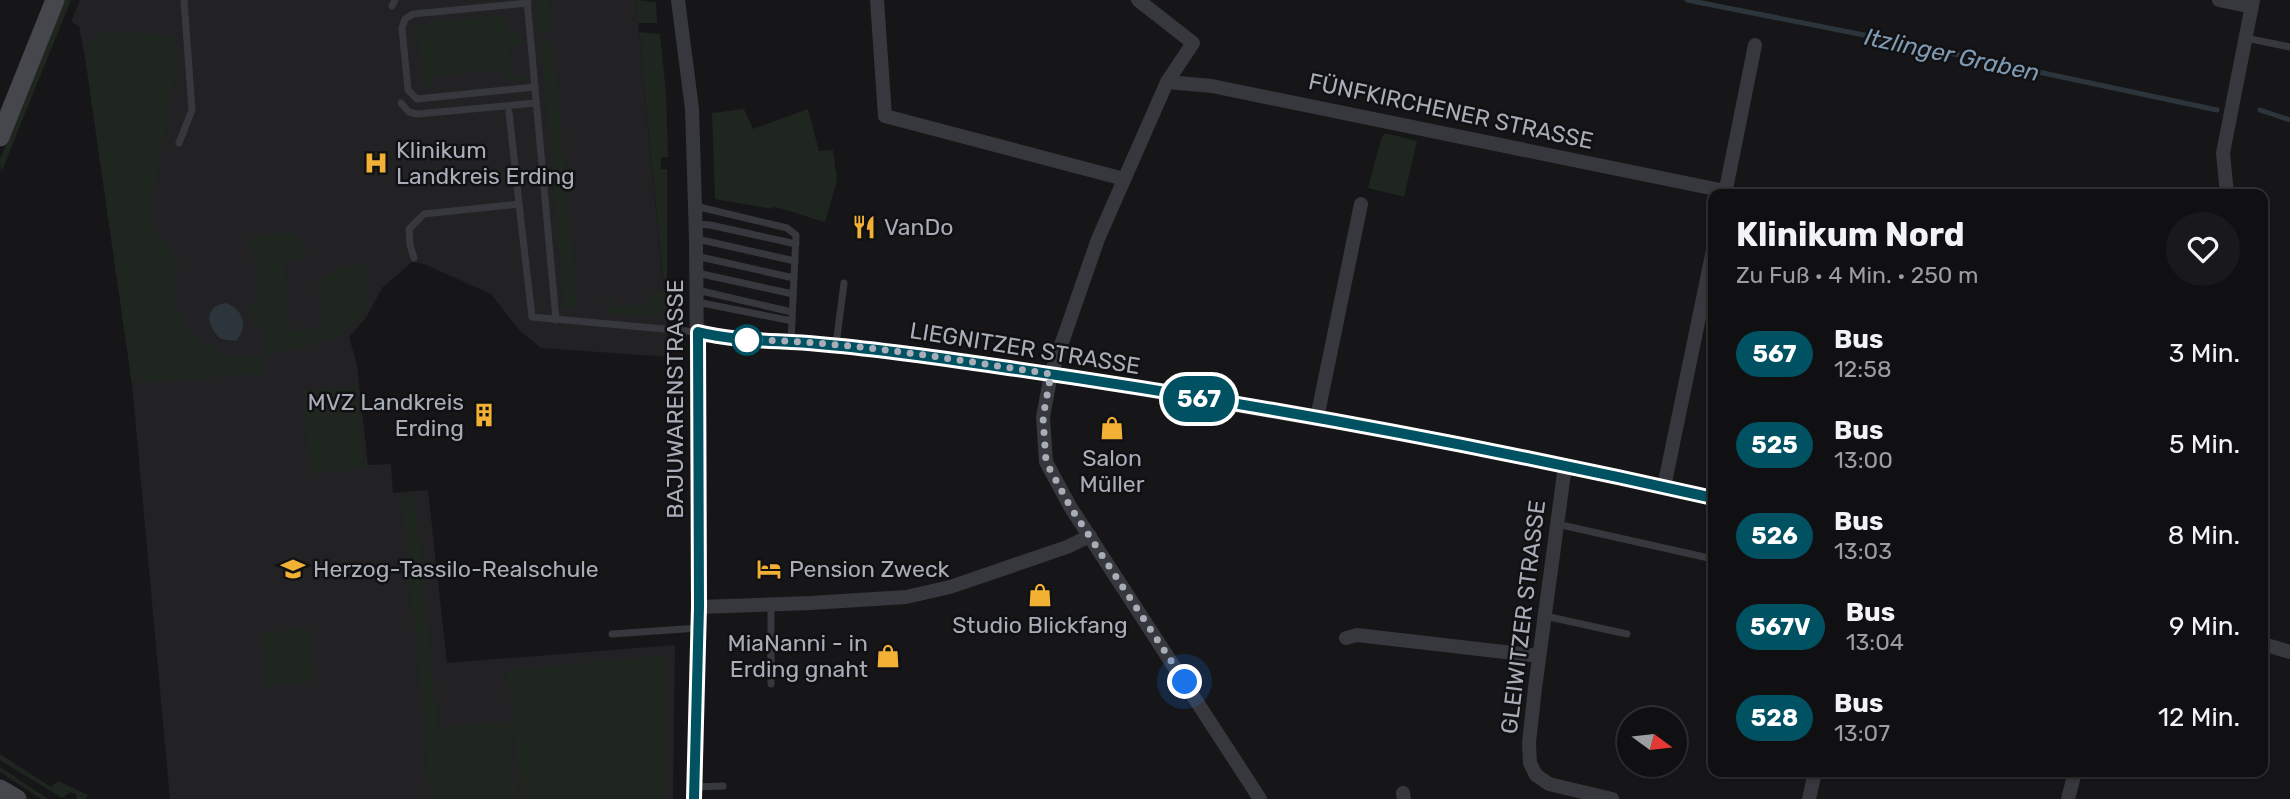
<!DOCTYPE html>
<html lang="de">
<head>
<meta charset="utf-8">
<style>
	:root { --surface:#101012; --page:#19191b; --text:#f1f3f6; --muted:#9c9d9f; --line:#303032 }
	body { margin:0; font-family:Rubik,sans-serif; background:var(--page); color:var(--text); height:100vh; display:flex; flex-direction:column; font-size:26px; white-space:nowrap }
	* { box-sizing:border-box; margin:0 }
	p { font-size:23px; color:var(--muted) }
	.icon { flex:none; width:38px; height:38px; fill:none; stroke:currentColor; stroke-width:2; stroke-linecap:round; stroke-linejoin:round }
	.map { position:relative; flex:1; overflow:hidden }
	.panel { position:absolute; left:1708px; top:189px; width:560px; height:588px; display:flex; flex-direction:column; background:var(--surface); border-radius:14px; box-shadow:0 2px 5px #0004,0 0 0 2px var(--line) }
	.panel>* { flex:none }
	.badge { padding:0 14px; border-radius:23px; font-size:24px; line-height:46px }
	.needle { width:46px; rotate:105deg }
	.controls { position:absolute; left:1617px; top:707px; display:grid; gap:14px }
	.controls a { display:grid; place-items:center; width:70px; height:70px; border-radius:50%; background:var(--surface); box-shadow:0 2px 5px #0004,0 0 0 2px var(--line); font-size:35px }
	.you { position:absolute; width:35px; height:35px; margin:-18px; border:5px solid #fff; border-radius:50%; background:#1a73e8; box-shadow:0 0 0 10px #1a73e833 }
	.map>.badge { position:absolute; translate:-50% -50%; box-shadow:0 0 0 4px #fff }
	.round { display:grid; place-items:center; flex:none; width:74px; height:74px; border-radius:37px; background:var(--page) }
	.head { display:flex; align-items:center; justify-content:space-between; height:119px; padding:0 28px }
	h1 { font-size:33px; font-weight:700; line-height:52px }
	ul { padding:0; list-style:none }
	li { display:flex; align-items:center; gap:21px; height:91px; padding:0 28px }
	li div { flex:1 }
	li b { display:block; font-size:26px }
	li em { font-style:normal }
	li .badge { min-width:77px; font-weight:700; text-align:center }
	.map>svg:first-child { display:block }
</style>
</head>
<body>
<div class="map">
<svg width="2290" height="799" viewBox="0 0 2290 799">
	<rect width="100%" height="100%" fill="#161618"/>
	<!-- built -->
	<path fill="#222225" d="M80,0H636L670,357L541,348L519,330L491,294L424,264L412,262L382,288L366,318L349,337L357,365L368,465L391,464L393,493L428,490L447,663L675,645L673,799H170L132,384L86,63L79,26L71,22Z"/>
	<!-- green -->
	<g fill="#1e261f">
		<path d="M64,0H71L1,173L0,159Z"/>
		<path d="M535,0H549L552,31L538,32Z"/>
		<path d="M636,0L656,2L657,23H638Z"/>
		<path d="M506,14L508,31L522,30L523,44L509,46L512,76H526V80L508,82L506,69L431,76V89H423L417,24Z"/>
		<path d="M119,31L175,36L177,60L150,214L155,233L178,259L175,306L189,333L229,358L262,356L264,373L132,384L86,63L95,35Z"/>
		<path d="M639,32L660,34L666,93L668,157H661V169H667V310L655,317L608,313L606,296L611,297L613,307L651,304V291L664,289Z"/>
		<path d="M553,42L578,309L564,307L541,43Z"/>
		<path d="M744,109L753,129L808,109L819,151L833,150L837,180L825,222C807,218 790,209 772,207V209L715,199L712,113Z"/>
		<path d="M1385,133L1417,141L1404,197L1368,188L1381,139Z"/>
		<path d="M290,233C304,237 304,246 307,259L284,262L290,331L321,328L317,280L329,275L343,266L367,263C368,275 370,289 368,301C361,340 299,349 267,354L264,330C254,323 246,319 251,306L259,300L251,235Z"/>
		<path d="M357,386L365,469L310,474L303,391Z"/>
		<path d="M415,494L438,728L509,721L516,799H431L401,496Z"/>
		<path d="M310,628L315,681L266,686L261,633Z"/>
		<path d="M665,655V799H521L507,670Z"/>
		<path d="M0,754L51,787L58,781L88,795L86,799H77L76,794L70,792L62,798L0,760Z"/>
		<path d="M0,767L48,799H41L0,772Z"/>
	</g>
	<!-- water -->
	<path fill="#2c353c" d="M225,303C243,308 249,327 236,341L221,339C207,327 202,308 225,303Z"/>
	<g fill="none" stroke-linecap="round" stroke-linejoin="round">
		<!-- stream -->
		<g stroke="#2c353c" stroke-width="5">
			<path d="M1687,0L1879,38L2217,110"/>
			<path d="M2260,110L2290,120"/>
		</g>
		<!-- lane -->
		<g stroke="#37383d" stroke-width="7">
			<path d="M527,0L556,320"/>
			<path d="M528,3L413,14L405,19L402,28L408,90L417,99L535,87"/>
			<path d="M392,6L395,0"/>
			<path d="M2246,38L2290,47"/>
			<path d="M401,103L409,112L417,114L536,103"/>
			<path d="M509,112L519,204"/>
			<path d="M179,143L192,110L184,0"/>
			<path d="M695,206L787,228L796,235L791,342"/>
			<path d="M696,224L710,225L796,244"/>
			<path d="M697,239L795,261"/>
			<path d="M696,256L794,278"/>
			<path d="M414,258L410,245L409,229L424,214L519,204L532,317L697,332"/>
			<path d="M697,273L793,294"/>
			<path d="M697,290L792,312"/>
			<path d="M697,302L792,321"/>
			<path d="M836,345L844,283"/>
			<path d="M1557,524L1713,559"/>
			<path d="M1545,616L1627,634"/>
			<path d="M612,634L699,628"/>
			<path d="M771,684V605"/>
			<path d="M694,787L723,786"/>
		</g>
		<!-- street -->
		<g stroke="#37383d" stroke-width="14">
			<path d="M678,0L692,109L696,239L699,607L694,799"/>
			<path d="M877,0L885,116L1124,179"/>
			<path d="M1138,0L1193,43L1167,82L1098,239L1051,374L1043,417L1046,462L1071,508L1260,799"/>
			<path d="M2219,0L2252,7"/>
			<path d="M1167,82L1212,86L1725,191"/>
			<path d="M1725,194L1755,45"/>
			<path d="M2227,194L2223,153L2253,0"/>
			<path d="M698,333L728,339L812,343L902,352L1051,374L1441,440L1713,498"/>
			<path d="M1317,418L1361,204"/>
			<path d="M1565,466L1535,688L1529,743L1530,763L1536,775L1549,784L1612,799"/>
			<path d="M1664,487L1713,250"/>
			<path d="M699,607L811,603L906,597L950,587L1067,547L1090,536"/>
			<path d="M1346,638L1357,635L1539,656"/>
			<path d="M2263,644L2290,652"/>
			<path d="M1403,793L1404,799"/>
			<path d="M1809,799L1815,772"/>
			<path d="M2068,799L2075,772"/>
		</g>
		<!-- secondary -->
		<g stroke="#45474d" stroke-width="19">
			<path d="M0,137L55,0"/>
			<path d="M0,789L17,799"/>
		</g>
	</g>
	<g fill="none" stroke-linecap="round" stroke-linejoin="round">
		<!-- line casing -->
		<g stroke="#fff" stroke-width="16">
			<path id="line" d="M694,799L699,607L698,332C738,342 778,340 819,344C880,349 941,358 1002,367C1241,401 1478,445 1713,498"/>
		</g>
		<!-- line -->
		<use href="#line" stroke="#005262" stroke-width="10"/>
		<!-- walk -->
		<path stroke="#a8adb8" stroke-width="7" stroke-dasharray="0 12.6" d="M747,340C849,341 950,359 1051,374L1043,417L1046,462L1071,508L1185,682"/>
	</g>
	<!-- icons -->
	<defs>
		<g id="hospital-bare" transform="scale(1.89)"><path d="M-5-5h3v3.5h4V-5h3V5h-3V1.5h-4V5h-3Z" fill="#f2b134" stroke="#111113" stroke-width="2.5" paint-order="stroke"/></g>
		<g id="restaurant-bare" transform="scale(1.89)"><path d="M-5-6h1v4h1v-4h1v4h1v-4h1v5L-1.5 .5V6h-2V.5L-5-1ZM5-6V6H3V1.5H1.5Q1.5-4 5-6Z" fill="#f2b134" stroke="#111113" stroke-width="2.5" paint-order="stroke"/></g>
		<g id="building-bare" transform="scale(1.89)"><path d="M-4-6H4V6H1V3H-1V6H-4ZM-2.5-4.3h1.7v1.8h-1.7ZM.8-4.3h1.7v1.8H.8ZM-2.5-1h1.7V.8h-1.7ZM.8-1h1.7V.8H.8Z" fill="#f2b134" stroke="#111113" stroke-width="2.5" paint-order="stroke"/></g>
		<g id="shop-bare" transform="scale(1.89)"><path d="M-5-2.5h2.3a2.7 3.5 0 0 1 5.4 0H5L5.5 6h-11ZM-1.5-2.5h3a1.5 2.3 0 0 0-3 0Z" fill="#f2b134" stroke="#111113" stroke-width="2.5" paint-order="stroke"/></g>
		<g id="school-bare" transform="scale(1.89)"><path d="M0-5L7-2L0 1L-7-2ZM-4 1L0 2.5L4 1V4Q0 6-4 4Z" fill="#f2b134" stroke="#111113" stroke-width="2.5" paint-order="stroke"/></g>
		<g id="hotel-bare" transform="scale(1.89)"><path d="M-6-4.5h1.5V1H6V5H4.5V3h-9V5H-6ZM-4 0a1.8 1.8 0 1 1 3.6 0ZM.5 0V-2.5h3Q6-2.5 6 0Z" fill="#f2b134" stroke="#111113" stroke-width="2.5" paint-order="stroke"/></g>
	</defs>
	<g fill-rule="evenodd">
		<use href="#hospital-bare" x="376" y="163"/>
		<use href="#restaurant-bare" x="864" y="227"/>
		<use href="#building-bare" x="484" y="415"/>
		<use href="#shop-bare" x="1112" y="428"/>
		<use href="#school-bare" x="293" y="569"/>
		<use href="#hotel-bare" x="769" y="569"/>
		<use href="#shop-bare" x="1040" y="595"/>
		<use href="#shop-bare" x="888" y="656"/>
	</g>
	<!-- markers -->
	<circle fill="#fff" stroke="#005262" stroke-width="3.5" cx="747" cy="340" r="14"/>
	<g text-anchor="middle" stroke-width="5" stroke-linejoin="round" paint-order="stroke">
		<!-- street labels -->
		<g font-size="23" fill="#a8adb8" stroke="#111113">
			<text transform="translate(1451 111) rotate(12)" y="8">FÜNFKIRCHENER STRASSE</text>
			<text transform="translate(1025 348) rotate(9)" y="8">LIEGNITZER STRASSE</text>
			<text transform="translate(675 399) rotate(-90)" y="8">BAJUWARENSTRASSE</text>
			<text transform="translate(1523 617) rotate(-83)" y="8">GLEIWITZER STRASSE</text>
		</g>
		<!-- poi labels -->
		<g font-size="23" fill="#a8adb8" stroke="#111113" text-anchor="start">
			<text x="396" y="158">Klinikum<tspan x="396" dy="26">Landkreis Erding</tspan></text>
			<text x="884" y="235">VanDo</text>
			<text x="464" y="410" text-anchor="end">MVZ Landkreis<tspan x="464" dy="26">Erding</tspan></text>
			<text x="1112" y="466" text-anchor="middle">Salon<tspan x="1112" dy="26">Müller</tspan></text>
			<text x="313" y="577">Herzog-Tassilo-Realschule</text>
			<text x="789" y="577">Pension Zweck</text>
			<text x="1040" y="633" text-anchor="middle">Studio Blickfang</text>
			<text x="868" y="651" text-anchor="end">MiaNanni - in<tspan x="868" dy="26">Erding gnaht</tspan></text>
		</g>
		<!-- water labels -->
		<g font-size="24" font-style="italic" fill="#7f9bb3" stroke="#111113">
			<text transform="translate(1952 55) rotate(12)" y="8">Itzlinger Graben</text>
		</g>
	</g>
</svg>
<div class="controls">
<a><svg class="needle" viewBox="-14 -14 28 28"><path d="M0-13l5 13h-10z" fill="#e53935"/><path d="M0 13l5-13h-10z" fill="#9c9d9f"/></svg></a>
</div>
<div class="you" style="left:1185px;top:682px"></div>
<b class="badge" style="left:1199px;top:399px;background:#005262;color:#fff">567</b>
<section class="panel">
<div class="head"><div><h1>Klinikum Nord</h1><p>Zu Fuß · 4 Min. · 250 m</p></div><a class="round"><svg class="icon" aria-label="heart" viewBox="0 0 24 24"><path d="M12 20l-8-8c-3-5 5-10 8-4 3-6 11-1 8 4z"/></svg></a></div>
<ul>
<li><span class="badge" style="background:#005262;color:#fff">567</span><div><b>Bus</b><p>12:58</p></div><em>3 Min.</em></li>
<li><span class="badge" style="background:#005262;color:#fff">525</span><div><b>Bus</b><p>13:00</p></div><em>5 Min.</em></li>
<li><span class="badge" style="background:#005262;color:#fff">526</span><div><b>Bus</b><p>13:03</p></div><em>8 Min.</em></li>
<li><span class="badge" style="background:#005262;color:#fff">567V</span><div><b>Bus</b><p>13:04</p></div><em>9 Min.</em></li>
<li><span class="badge" style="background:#005262;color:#fff">528</span><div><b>Bus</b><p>13:07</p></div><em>12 Min.</em></li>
</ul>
</section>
</div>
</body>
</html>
